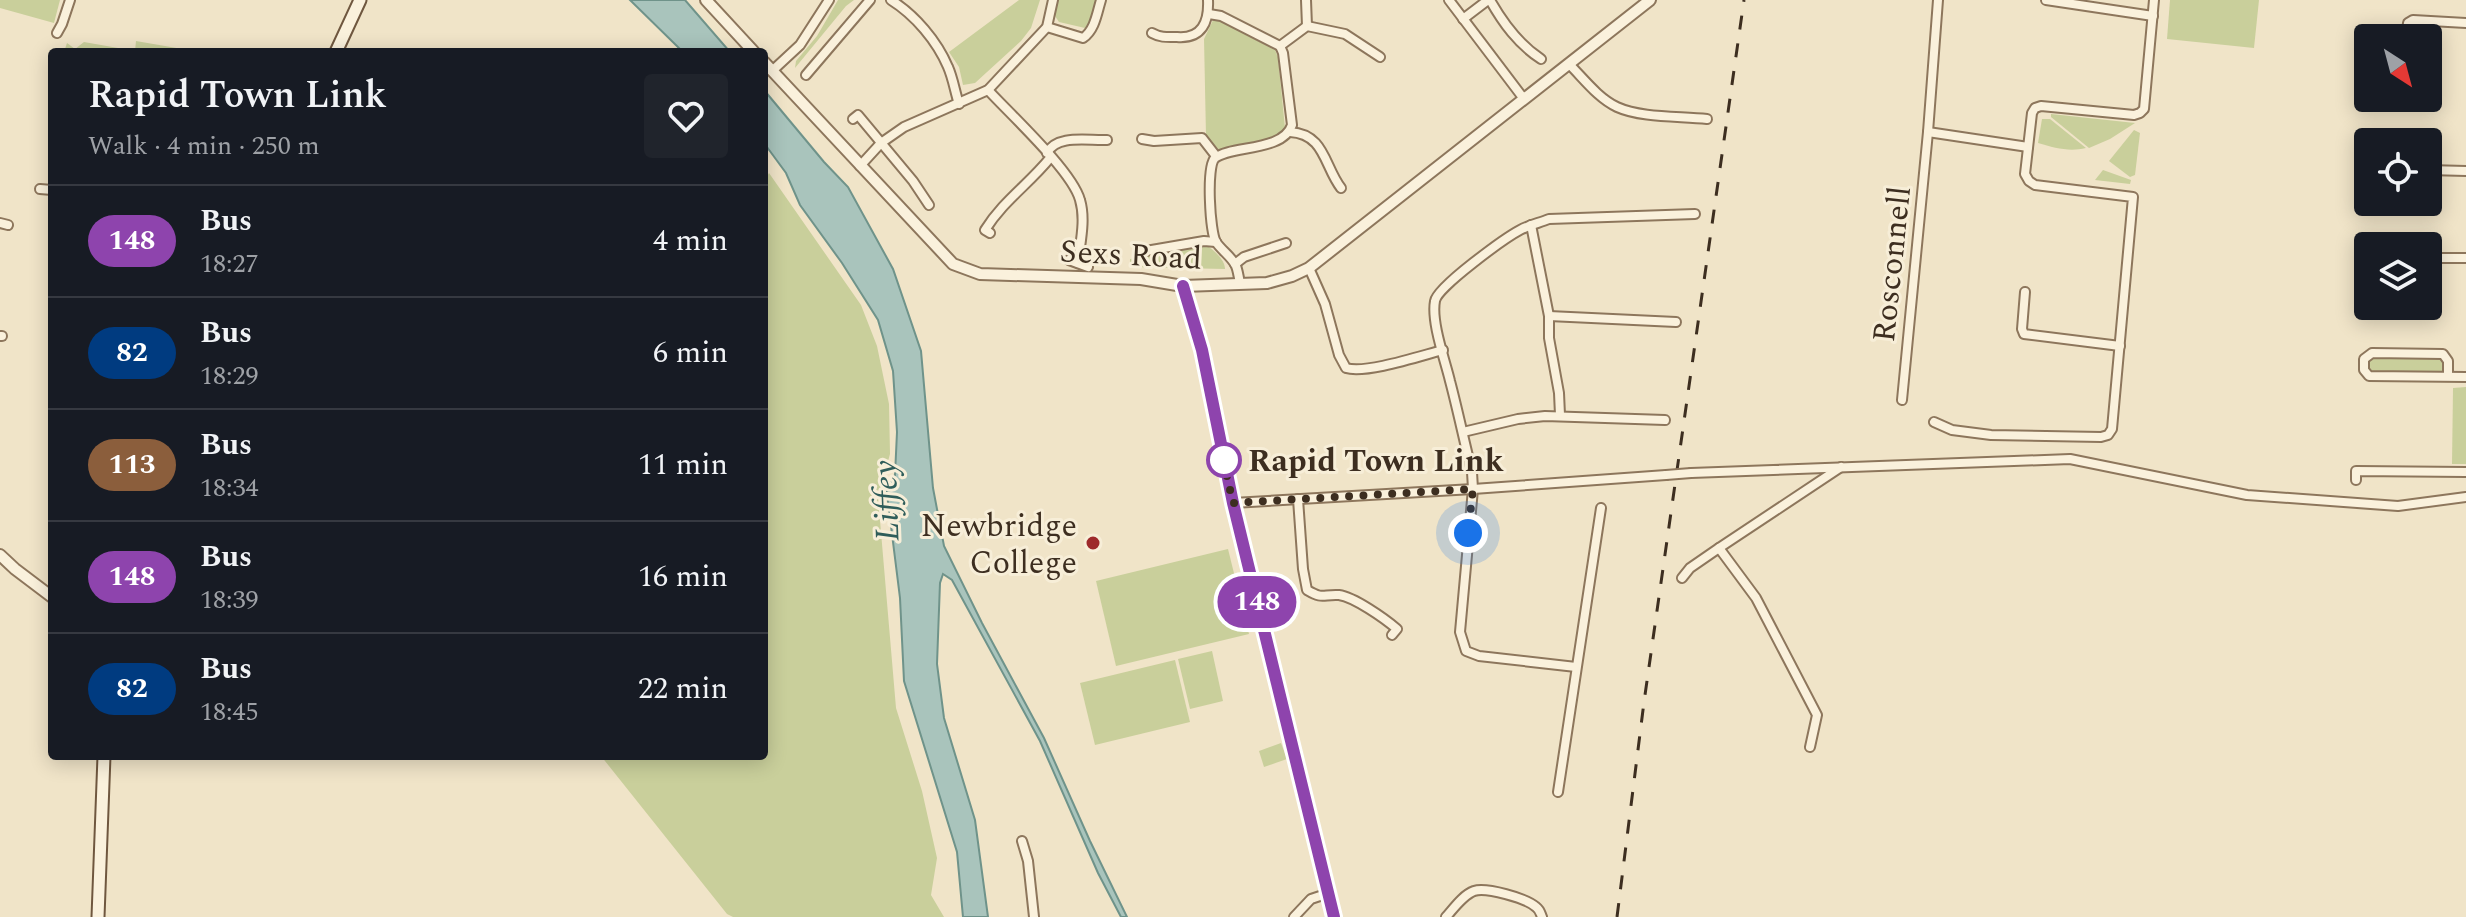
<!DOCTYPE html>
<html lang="en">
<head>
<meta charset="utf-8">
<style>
	:root { --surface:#171b24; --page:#20242c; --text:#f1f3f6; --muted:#9ea1a6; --line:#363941 }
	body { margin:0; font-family:Spectral,serif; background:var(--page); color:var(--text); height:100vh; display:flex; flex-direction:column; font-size:30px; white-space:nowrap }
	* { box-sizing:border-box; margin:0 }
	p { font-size:26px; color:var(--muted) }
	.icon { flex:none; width:44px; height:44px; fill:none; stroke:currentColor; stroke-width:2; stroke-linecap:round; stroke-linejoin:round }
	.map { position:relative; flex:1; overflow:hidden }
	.side { position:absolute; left:48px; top:48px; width:720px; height:712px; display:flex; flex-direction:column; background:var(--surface); border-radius:8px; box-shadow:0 4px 20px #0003 }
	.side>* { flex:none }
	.badge { padding:0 16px; border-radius:26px; font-size:28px; line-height:52px }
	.needle { width:52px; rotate:144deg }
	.fabs { position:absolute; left:2354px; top:24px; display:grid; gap:16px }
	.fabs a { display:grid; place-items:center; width:88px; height:88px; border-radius:8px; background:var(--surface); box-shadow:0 4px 20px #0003; font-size:40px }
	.you { position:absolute; width:40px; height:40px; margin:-20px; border:6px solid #fff; border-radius:50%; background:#1a73e8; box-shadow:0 0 0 12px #1a73e833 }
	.map>.badge { position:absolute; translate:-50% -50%; box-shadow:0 0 0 4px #fff }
	.round { display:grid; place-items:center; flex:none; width:84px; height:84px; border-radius:8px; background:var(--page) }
	.headline { display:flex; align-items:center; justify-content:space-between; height:136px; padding:0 40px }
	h1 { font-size:38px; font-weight:600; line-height:60px }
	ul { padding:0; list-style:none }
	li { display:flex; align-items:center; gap:24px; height:112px; padding:0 40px; border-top:2px solid var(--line) }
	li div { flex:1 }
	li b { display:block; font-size:30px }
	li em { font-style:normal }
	li .badge { min-width:88px; font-weight:700; text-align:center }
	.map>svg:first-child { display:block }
</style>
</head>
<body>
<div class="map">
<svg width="2466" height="917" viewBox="0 0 2466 917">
	<rect width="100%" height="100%" fill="#f0e4c8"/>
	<!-- green -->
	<g fill="#c9cf9b">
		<path d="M0,0H60L54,23L0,8Z"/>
		<path d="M838,0H854L846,6L795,68L796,61L817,36Z"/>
		<path d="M1019,0H1040L1031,28L1021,41L975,83L963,85L959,67L949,52Z"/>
		<path d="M1057,0H1096L1090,23L1085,28L1059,22L1053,13Z"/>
		<path d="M2170,0H2259L2254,48L2167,39Z"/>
		<path d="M1214,18L1275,50L1278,57L1285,128L1277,137L1221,152L1206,136L1204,39Z"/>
		<path d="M136,41L188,50V52H64L67,43L75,49L84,42L135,51Z"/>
		<path d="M2051,114L2135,123L2110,139L2089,148L2051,117Z"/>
		<path d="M2042,119H2050L2086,148C2069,152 2055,148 2038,143Z"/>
		<path d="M2134,130L2140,133L2135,175L2130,177L2109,161Z"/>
		<path d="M2103,170L2131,180L2130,184L2095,180Z"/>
		<path d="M769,173L861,305L877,346L889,404L890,454L878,497L896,708L922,791L937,858L931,895L944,917H733L727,914L601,756H764V182Z"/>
		<path d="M1206,245C1214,250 1225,260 1225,269L1130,267V259Z"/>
		<path d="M2378,357L2439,358L2445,362V369L2439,374L2372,372L2368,368V361Z"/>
		<path d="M2466,387V464H2452L2453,388Z"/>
		<path d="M1228,549L1249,634L1116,666L1096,581Z"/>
		<path d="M1212,651L1223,701L1190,709L1178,659Z"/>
		<path d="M1175,660L1190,722L1095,745L1080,683Z"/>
		<path d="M1281,743L1287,759L1264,767L1259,751Z"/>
	</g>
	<!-- water -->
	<g fill="#a9c4bc" stroke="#6f938a" stroke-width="2">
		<path d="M630,0H685L730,52H683Z"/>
		<path d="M764,90L824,162L848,187L893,269L921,351L933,488L944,546L982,623L1044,738L1090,841L1127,917H1121L1098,873L1040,741L952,580L943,574L940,583L937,664L944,718L975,820L988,917H963L957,852L904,681L900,598L886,486L895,475L897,432L893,371L878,320L842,263L800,205L786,173L764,143Z"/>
	</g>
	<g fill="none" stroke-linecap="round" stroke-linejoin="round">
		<!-- minor casing -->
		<g stroke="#8d765c" stroke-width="12">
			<g id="minor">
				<path d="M891,0C915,15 937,41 948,67C953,78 955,92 959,104"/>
				<path d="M1306,0L1307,26"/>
				<path d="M1449,0L1524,99"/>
				<path d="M1490,0C1503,23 1518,44 1541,59"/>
				<path d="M2046,0L2153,16"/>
				<path d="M1209,14L1221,16L1280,46"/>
				<path d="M1463,19L1488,0"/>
				<path d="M1047,27L1083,38C1095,30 1097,13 1101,0"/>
				<path d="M57,33L62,24L70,0"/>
				<path d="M1152,33C1161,38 1168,37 1177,37C1202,39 1209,22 1208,0"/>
				<path d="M2406,38L2408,23L2413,20L2466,23"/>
				<path d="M1569,64C1584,79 1598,98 1617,107C1641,118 1680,116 1707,119"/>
				<path d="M772,71L800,45L829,0"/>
				<path d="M806,75L870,0"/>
				<path d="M988,90C1011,115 1072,171 1080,200C1086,220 1080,243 1078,263"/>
				<path d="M853,119L858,115L913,181L929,205"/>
				<path d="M1290,132C1325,134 1324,166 1341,188"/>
				<path d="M1928,132L2028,147"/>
				<path d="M1142,139L1154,141L1202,138L1216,156"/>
				<path d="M1047,153C1057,134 1088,141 1107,140"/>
				<path d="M860,166L881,143L904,127L988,90L1047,27L1053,0"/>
				<path d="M2428,170L2466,171"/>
				<path d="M40,189L52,190"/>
				<path d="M0,223L8,225"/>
				<path d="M1531,225L1549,316V338L1559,393L1560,415"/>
				<path d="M990,233L985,230C1003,201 1029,184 1050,158"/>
				<path d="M1140,252L1204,241L1216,242"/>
				<path d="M2428,258H2466"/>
				<path d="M1069,260L1088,267"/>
				<path d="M1235,264L1244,257L1286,243"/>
				<path d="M1309,268L1325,304L1339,355L1346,368C1366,374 1420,356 1443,350"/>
				<path d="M1240,284C1239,278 1238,271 1236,266C1232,257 1222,251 1216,242C1210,232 1206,166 1215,158C1231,145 1283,152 1292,125L1283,53L1280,46L1307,26L1345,34L1380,57"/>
				<path d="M2025,292L2022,329L2024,334L2120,346"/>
				<path d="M1549,316L1676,322"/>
				<path d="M0,336H2"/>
				<path d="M2448,376V361L2443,354L2372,353L2364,359V370L2369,376L2466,377"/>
				<path d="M1902,400L1928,132L1938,0"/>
				<path d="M1934,422L1952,430L1991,435L2101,437L2108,435L2112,429L2133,197L2035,185L2029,181L2025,174L2032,113L2035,108L2041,106L2134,115L2140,113L2144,109L2154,0"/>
				<path d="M1463,432L1518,419L1545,416L1665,420"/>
				<path d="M1691,473L2070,459L2247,495L2398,506L2466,497"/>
				<path d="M2356,480V471L2466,472"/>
				<path d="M1298,499L1303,569L1307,590C1324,600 1322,594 1339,595C1354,597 1384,618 1397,629L1392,635"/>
				<path d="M1233,503L1473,489L1666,475"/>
				<path d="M1719,548L1841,467"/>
				<path d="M1682,578L1690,568L1719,548L1756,598L1817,715L1810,747"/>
				<path d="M1576,667L1479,656L1466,651L1460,632L1473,489L1472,472C1464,441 1458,411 1450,381C1445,360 1431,322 1435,301C1437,287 1505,238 1520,230C1529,225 1539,223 1549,219L1695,214"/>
				<path d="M1558,792L1601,508"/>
				<path d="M1022,841L1028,861L1034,917"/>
				<path d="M1294,917L1311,899L1329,893"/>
				<path d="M1446,917C1454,908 1463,895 1474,891C1486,887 1526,898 1536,907C1540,910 1540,912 1542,917"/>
			</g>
		</g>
		<!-- tertiary casing -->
		<g stroke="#8d765c" stroke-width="14">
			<g id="tertiary">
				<path d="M706,0L754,52"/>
				<path d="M764,62L953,264L980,274L1141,279L1183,286L1267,283L1292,276L1309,268L1650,0"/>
				<path d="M1183,286L1202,350L1233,503L1334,917"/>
				<path d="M0,555L15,569L52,597"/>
			</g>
		</g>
		<!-- secondary casing -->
		<g stroke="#6f573f" stroke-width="15">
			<g id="secondary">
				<path d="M336,52L360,0"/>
				<path d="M98,917L104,756"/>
			</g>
		</g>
		<!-- minor -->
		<use href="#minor" stroke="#faf1dc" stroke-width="8"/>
		<!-- tertiary -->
		<use href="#tertiary" stroke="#faf1dc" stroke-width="10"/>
		<!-- secondary -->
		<use href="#secondary" stroke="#faf1dc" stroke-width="11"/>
		<!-- rail -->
		<path stroke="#3d2e20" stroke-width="3" stroke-dasharray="14 14" stroke-linecap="butt" d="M1617,917L1644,702L1744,0"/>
		<!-- minor-bridge casing -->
		<g stroke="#8d765c" stroke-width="12" stroke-linecap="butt">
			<path id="minor-bridge" d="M1666,475L1691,473"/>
		</g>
		<!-- minor-bridge -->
		<use href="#minor-bridge" stroke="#faf1dc" stroke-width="8"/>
	</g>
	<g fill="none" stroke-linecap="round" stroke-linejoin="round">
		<!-- line casing -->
		<g stroke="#fff" stroke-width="18">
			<path id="line" d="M1183,286L1202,350L1233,503L1334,917"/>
		</g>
		<!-- line -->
		<use href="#line" stroke="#8e44ad" stroke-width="12"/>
		<!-- walk -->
		<path stroke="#3d2e20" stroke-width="8" stroke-dasharray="0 14.4" d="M1224,460L1222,454L1233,503L1473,489L1468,533"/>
	</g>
	<!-- markers -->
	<circle fill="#fff" stroke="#8e44ad" stroke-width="4" cx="1224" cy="460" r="16"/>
	<circle fill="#9e2a2b" stroke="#f7eed8" stroke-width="3" cx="1093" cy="543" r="8"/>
	<g text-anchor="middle" stroke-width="6" stroke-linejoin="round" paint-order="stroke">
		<!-- street labels -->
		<g font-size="32" fill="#3d2e20" stroke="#f7eed8">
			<text transform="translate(1131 254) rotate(3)" y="11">Sexs Road</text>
			<text transform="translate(1891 264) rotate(-84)" y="11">Rosconnell</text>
		</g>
		<!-- stop labels -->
		<g font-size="32" font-weight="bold" fill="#3d2e20" stroke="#f7eed8" text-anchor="start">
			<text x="1248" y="471">Rapid Town Link</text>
		</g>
		<!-- poi labels -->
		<g font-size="32" fill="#3d2e20" stroke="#f7eed8" text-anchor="end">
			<text x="1077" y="536">Newbridge<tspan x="1077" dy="37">College</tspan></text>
		</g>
		<!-- water labels -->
		<g font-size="34" font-style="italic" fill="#2f5d5a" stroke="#f7eed8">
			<text transform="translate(885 501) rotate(-92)" y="12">Liffey</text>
		</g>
	</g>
</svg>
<div class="fabs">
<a><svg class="needle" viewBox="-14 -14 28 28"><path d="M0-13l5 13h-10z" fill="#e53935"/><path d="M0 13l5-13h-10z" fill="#9ea1a6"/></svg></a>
<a><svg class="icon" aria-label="locate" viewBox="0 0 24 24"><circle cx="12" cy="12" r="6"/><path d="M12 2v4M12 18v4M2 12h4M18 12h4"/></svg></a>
<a><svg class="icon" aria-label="layers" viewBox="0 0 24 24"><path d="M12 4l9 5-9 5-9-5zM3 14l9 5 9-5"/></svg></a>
</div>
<div class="you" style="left:1468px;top:533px"></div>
<b class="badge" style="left:1257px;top:602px;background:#8e44ad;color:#fff">148</b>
<section class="side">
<div class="headline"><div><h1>Rapid Town Link</h1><p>Walk · 4 min · 250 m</p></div><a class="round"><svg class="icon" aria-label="heart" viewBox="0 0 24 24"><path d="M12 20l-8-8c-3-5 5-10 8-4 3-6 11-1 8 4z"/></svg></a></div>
<ul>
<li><span class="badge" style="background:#8e44ad;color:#fff">148</span><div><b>Bus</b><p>18:27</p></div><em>4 min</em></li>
<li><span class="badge" style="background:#003b80;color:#fff">82</span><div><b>Bus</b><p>18:29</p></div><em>6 min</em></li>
<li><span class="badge" style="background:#8b5e3c;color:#fff">113</span><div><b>Bus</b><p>18:34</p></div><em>11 min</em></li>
<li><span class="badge" style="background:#8e44ad;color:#fff">148</span><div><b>Bus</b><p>18:39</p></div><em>16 min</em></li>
<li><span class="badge" style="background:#003b80;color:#fff">82</span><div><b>Bus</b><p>18:45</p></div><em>22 min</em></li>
</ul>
</section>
</div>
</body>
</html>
